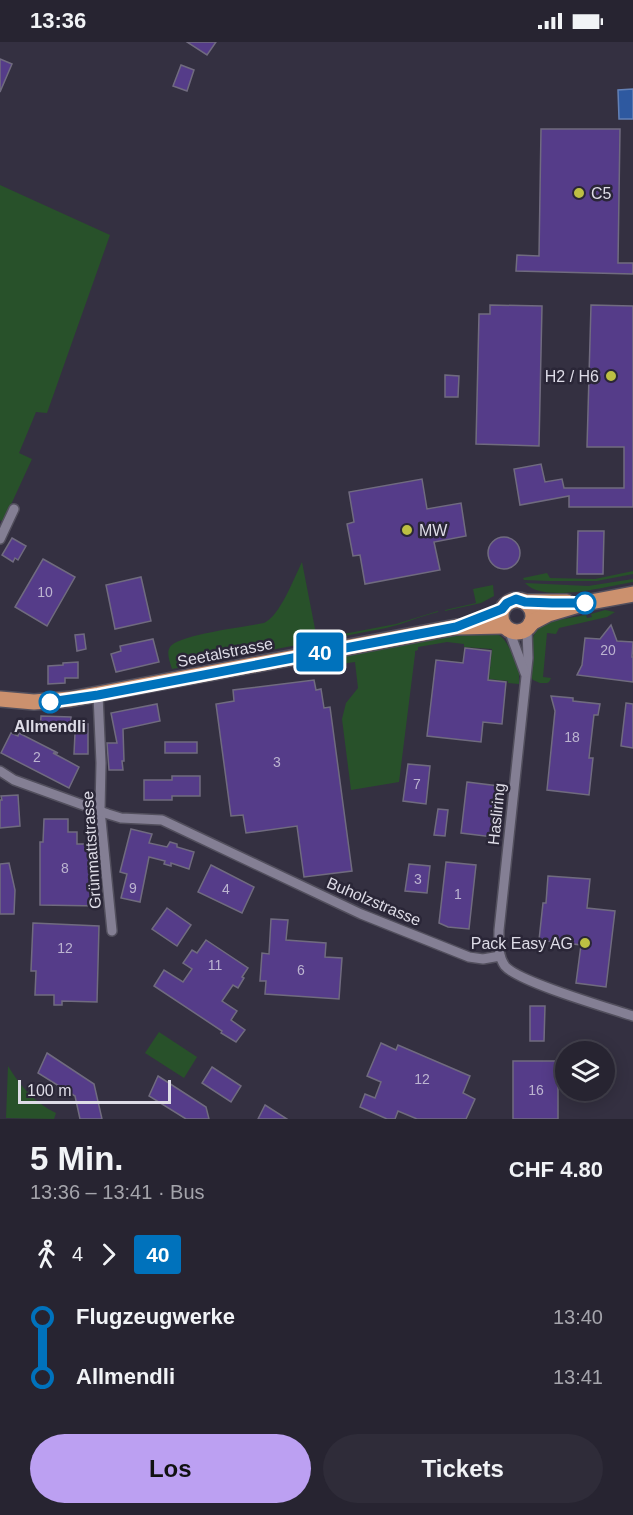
<!DOCTYPE html>
<html lang="de">
<head>
<meta charset="utf-8">
<style>
	:root { --surface:#272431; --page:#2f2c39; --text:#f1f3f6; --muted:#a4a4ab; --line:#43414d; --accent:#bca0f2 }
	body { margin:0; font-family:Arial,sans-serif; background:var(--page); color:var(--text); height:100vh; display:flex; flex-direction:column; font-size:22px; white-space:nowrap }
	* { box-sizing:border-box; margin:0 }
	p { font-size:20px; color:var(--muted) }
	.icon { flex:none; width:33px; height:33px; fill:none; stroke:currentColor; stroke-width:2; stroke-linecap:round; stroke-linejoin:round }
	.map { position:relative; height:1077px; overflow:hidden }
	.details { display:flex; flex-direction:column; background:var(--surface); flex:1 }
	.details>* { flex:none }
	.badge { padding:0 12px; border-radius:4px; font-size:21px; line-height:39px }
	.fabs { position:absolute; left:555px; top:999px; display:grid; gap:12px }
	.fabs a { display:grid; place-items:center; width:60px; height:60px; border-radius:50%; background:var(--surface); box-shadow:0 3px 15px #0003,0 0 0 2px var(--line); font-size:30px }
	.scale { position:absolute; left:18px; bottom:15px; width:153px; box-sizing:border-box; padding-left:6px; border:3px solid #dedce7; border-top:0; font-size:16px; line-height:21px; white-space:nowrap; color:#dedce7; -webkit-text-stroke:4px #2a2637; paint-order:stroke }
	.map>.badge { position:absolute; translate:-50% -50%; box-shadow:0 0 0 3px #fff }
	.legs { display:flex; align-items:center; gap:9px; height:66px; padding:0 30px; font-size:20px }
	.legs p { margin-inline-start:auto }
	.overview { display:flex; align-items:center; justify-content:space-between; height:102px; padding:0 30px }
	h1 { font-size:33px; font-weight:800; line-height:45px }
	.cta { display:flex; gap:12px; margin-top:auto; padding:12px 30px }
	.cta a { flex:1; height:69px; border-radius:36px; background:var(--accent); color:#111; font-size:24px; font-weight:800; line-height:69px; text-align:center }
	.cta a+a { background:var(--page); color:var(--text) }
	ul { padding:0 30px; list-style:none }
	li { display:flex; align-items:center; gap:21px; height:60px; font-size:22px }
	li i { display:grid; place-items:center; width:9px; height:100%; margin:0 8px; background:currentColor }
	li i::after { content:''; width:15px; height:15px; margin:-8px; border:4px solid; border-radius:50%; background:var(--surface) }
	li p { margin-inline-start:auto }
	li:first-child i { background:linear-gradient(#0000 50%,currentColor 0) }
	li:last-child i { background:linear-gradient(currentColor 50%,#0000 0) }
	.status { display:flex; justify-content:space-between; align-items:center; height:42px; padding:0 30px; background:var(--surface); direction:ltr }
	.status svg { height:16px; fill:currentColor }
	.map>svg:first-child { display:block }
</style>
</head>
<body>
<div class="status"><b>13:36</b><svg viewBox="0 0 49 12"><path d="M0 12V9h3v3zM5 12V6h3v6zM10 12V3h3v9zM15 12V0h3v12zM26 1h20v11H26zM47 4h2v5h-2z"/></svg></div>
<div class="map">
<svg width="633" height="1077" viewBox="0 0 633 1077">
	<rect width="100%" height="100%" fill="#343041"/>
	<!-- green -->
	<g fill="#28512a">
		<path d="M0,143L110,193L47,371L36,370L19,411L32,417L3,480L0,478Z"/>
		<path d="M302,520L317,597L396,582L438,569V570C420,574 404,582 386,586L172,627C170,620 166,611 170,605C176,593 249,584 264,581C280,574 294,536 302,520Z"/>
		<path d="M633,529V532L597,539H550L524,538L523,536L547,531L550,536L595,537Z"/>
		<path d="M633,537V540C608,544 544,562 525,541L588,544Z"/>
		<path d="M493,543L494,554L481,561L445,569V568L476,561L473,547Z"/>
		<path d="M605,568L615,570L607,575L559,586L556,592L547,591L543,635L551,636L549,640L547,641H540L533,638L531,635L530,608H532C532,603 532,598 534,593C540,578 572,576 586,573L587,576L592,575L591,572Z"/>
		<path d="M466,591C479,591 498,587 505,599C509,604 509,608 514,611L519,631V642L508,641V639L489,637L492,607L464,605V602L447,600L418,605V608L415,609V612L399,740L351,748L342,677L346,661L358,646L355,620L333,623L326,618V616Z"/>
		<path d="M159,990L197,1015L184,1036L145,1011Z"/>
		<path d="M8,1024C20,1044 35,1061 56,1071L54,1077L6,1076Z"/>
	</g>
	<!-- water -->
	<path fill="#2e59a0" stroke="#6380b5" stroke-width="1.5" d="M633,47V77H619L618,48Z"/>
	<!-- building -->
	<g fill="#553c89" stroke="#706b7f" stroke-width="1.5">
		<path d="M187,0H216L207,13Z"/>
		<path d="M0,17L12,22L0,50Z"/>
		<path d="M181,23L194,28L187,49L173,44Z"/>
		<path d="M541,87H620L618,221H633V232L516,229L517,213L539,214Z"/>
		<path d="M490,263L542,264L539,404L476,402L479,272H490Z"/>
		<path d="M591,263L633,264V465H569V454L520,463L514,427L541,422L545,440L562,437L564,446H624V405H587Z"/>
		<path d="M445,333L459,334L458,355H445Z"/>
		<path d="M422,437L427,467L461,461L466,494L434,500L440,528L365,542L360,513L353,514L347,482L354,480L349,450Z"/>
		<path d="M578,489H604L603,532H577Z"/>
		<circle cx="504" cy="511" r="16"/>
		<path d="M12,496L26,504L18,518L15,516L13,520L2,513Z"/>
		<path d="M43,517L75,535L47,584L15,565Z"/>
		<path d="M141,535L151,579L115,587L106,543Z"/>
		<path d="M611,583L617,599L633,600L632,615H633V640L577,633L582,623L585,596L600,597Z"/>
		<path d="M84,592L86,607L77,609L75,593Z"/>
		<path d="M153,597L159,620L116,630L111,612L121,609L120,604Z"/>
		<path d="M465,606L491,609L488,638L506,640L502,682L483,680L481,700L427,694L436,618L463,621Z"/>
		<path d="M78,620V636H65V641L48,642V624L63,623V621Z"/>
		<path d="M314,638L316,648L321,647L324,666L330,665L352,829L304,835L297,784L246,791L243,773L231,774L216,662L234,659L233,648Z"/>
		<path d="M551,654L573,656V659L600,662L598,673H594L589,716H593L589,753L547,748L555,669Z"/>
		<path d="M626,661L633,662V706L621,704Z"/>
		<path d="M157,662L160,679L123,687L124,719H122L123,728H109L107,701H117L111,671Z"/>
		<path d="M41,674L71,675V682H88V712H74L75,691L40,690Z"/>
		<path d="M11,691L18,694L19,691L58,711H53L79,725L69,746L1,711Z"/>
		<rect x="165" y="700" width="32" height="11"/>
		<path d="M408,722L430,724L426,762L403,759Z"/>
		<path d="M172,734H200V754H172V758H144V738H172Z"/>
		<path d="M467,740L499,744L493,795L461,791Z"/>
		<path d="M18,753L20,784L0,786V758H2L1,754Z"/>
		<path d="M438,767L448,768L445,794L434,793Z"/>
		<path d="M44,777H68V790H77V802H91L90,850H99V864L40,863V800H43Z"/>
		<path d="M131,787L152,792L149,801L167,805L170,800L177,802V805L194,810L189,827L171,821V824L164,822L165,819L149,815L140,860L121,856L127,832L120,830Z"/>
		<path d="M446,820L476,823L469,887L448,885L439,881Z"/>
		<path d="M9,821L15,848L14,872H0V822Z"/>
		<path d="M409,822L430,824L427,851L405,849Z"/>
		<path d="M211,823L254,845L242,871L198,850Z"/>
		<path d="M548,834L590,837L587,866L615,869L606,945L576,941L581,903L539,898L543,861H546Z"/>
		<path d="M167,866L191,883L177,904L152,887Z"/>
		<path d="M271,877L288,878L286,898L326,901L325,915L342,916L339,957L265,952L266,939H260L262,911L269,912Z"/>
		<path d="M33,881L99,884L97,960L62,959V963H54V953H35L36,929H31Z"/>
		<path d="M206,898L248,926L242,935L244,936L238,946L233,943L222,959L237,969L231,978L245,988L236,1000L221,991L222,989L154,944L164,928L183,940L192,927L183,921L192,908L197,911Z"/>
		<path d="M530,964H545L544,999H530Z"/>
		<path d="M381,1001L396,1008L398,1003L470,1034L463,1051L475,1057L466,1077H417L398,1069L395,1077H387L360,1065L365,1052L375,1056L381,1040L367,1034Z"/>
		<path d="M47,1011L94,1042L102,1077H80L75,1054L38,1031Z"/>
		<rect x="513" y="1019" width="45" height="58"/>
		<path d="M212,1025L241,1044L231,1060L202,1041Z"/>
		<path d="M158,1034L206,1065L209,1077H186L149,1054Z"/>
		<path d="M265,1063L287,1077H258Z"/>
	</g>
	<g fill="none" stroke-linecap="round" stroke-linejoin="round">
		<!-- minor casing -->
		<g stroke="#524f5d" stroke-width="12">
			<g id="minor">
				<path d="M0,497L14,467"/>
				<path d="M527,587L528,616L499,888C499,900 497,913 505,924C518,940 609,966 633,974"/>
				<path d="M509,588L525,631"/>
				<path d="M98,653L101,721L100,768L112,889"/>
				<path d="M0,729L14,738L108,772L121,776L162,778L361,872L469,915L483,917L500,914"/>
			</g>
		</g>
		<!-- primary casing -->
		<g stroke="#524f5d" stroke-width="18">
			<g id="primary">
				<circle cx="517" cy="574" r="16"/>
				<path d="M525,560H567"/>
				<path d="M531,581L548,572L585,561L633,552"/>
				<path d="M0,657L34,660L71,657L456,585L504,584"/>
			</g>
		</g>
		<!-- minor -->
		<use href="#minor" stroke="#847f94" stroke-width="9"/>
		<!-- primary -->
		<use href="#primary" stroke="#cc916e" stroke-width="15"/>
	</g>
	<g fill="none" stroke-linecap="round" stroke-linejoin="round">
		<!-- line-1 casing -->
		<g stroke="#fff" stroke-width="14">
			<path id="line-1" d="M50,660L98,653L456,585L502,567L507,561L516,557L525,560L552,561H585"/>
		</g>
		<!-- line-1 -->
		<use href="#line-1" stroke="#0072bc" stroke-width="9"/>
	</g>
	<!-- markers -->
	<g fill="#bdbf43" stroke="#2a2637" stroke-width="2">
		<circle cx="579" cy="151" r="6"/>
		<circle cx="611" cy="334" r="6"/>
		<circle cx="407" cy="488" r="6"/>
		<circle cx="585" cy="901" r="6"/>
	</g>
	<g fill="#fff" stroke="#0072bc" stroke-width="3">
		<circle cx="585" cy="561" r="10"/>
		<circle cx="50" cy="660" r="10"/>
	</g>
	<g text-anchor="middle" stroke-width="5" stroke-linejoin="round" paint-order="stroke">
		<!-- number labels -->
		<g font-size="14" fill="#bcb4d0">
			<text x="45" y="555">10</text>
			<text x="608" y="613">20</text>
			<text x="572" y="700">18</text>
			<text x="37" y="720">2</text>
			<text x="277" y="725">3</text>
			<text x="417" y="747">7</text>
			<text x="65" y="831">8</text>
			<text x="418" y="842">3</text>
			<text x="133" y="851">9</text>
			<text x="226" y="852">4</text>
			<text x="458" y="857">1</text>
			<text x="65" y="911">12</text>
			<text x="215" y="928">11</text>
			<text x="301" y="933">6</text>
			<text x="422" y="1042">12</text>
			<text x="536" y="1053">16</text>
		</g>
		<!-- poi labels -->
		<g font-size="16" fill="#dedce7" stroke="#2a2637" text-anchor="start">
			<text x="591" y="157">C5</text>
			<text x="599" y="340" text-anchor="end">H2 / H6</text>
			<text x="419" y="494">MW</text>
			<text x="573" y="907" text-anchor="end">Pack Easy AG</text>
		</g>
		<!-- street labels -->
		<g font-size="16" fill="#dedce7" stroke="#2a2637">
			<text transform="translate(225 610) rotate(-11)" y="6">Seetalstrasse</text>
			<text transform="translate(496 772) rotate(-84)" y="6">Hasliring</text>
			<text transform="translate(91 808) rotate(-94)" y="6">Grünmattstrasse</text>
			<text transform="translate(374 859) rotate(23)" y="6">Buholzstrasse</text>
		</g>
		<!-- stop labels -->
		<g font-size="16" font-weight="bold" fill="#dedce7" stroke="#2a2637">
			<text x="50" y="690">Allmendli</text>
		</g>
	</g>
</svg>
<div class="fabs">
<a><svg class="icon" aria-label="layers" viewBox="0 0 24 24"><path d="M12 4l9 5-9 5-9-5zM3 14l9 5 9-5"/></svg></a>
</div>
<div class="scale">100 m</div>
<b class="badge" style="left:320px;top:610px;background:#0072bc;color:#fff">40</b>
</div>
<section class="details">
<div class="overview"><div><h1>5 Min.</h1><p>13:36 – 13:41 · Bus</p></div><b>CHF 4.80</b></div>
<div class="legs"><svg class="icon" aria-label="walk" viewBox="0 0 24 24"><circle cx="13" cy="4" r="2"/><path d="M13 8l-2 6 4 7M11 14l-3 7M7 12l3-4h3l4 4"/></svg>4<svg class="icon" aria-label="forward" viewBox="0 0 24 24"><path d="M9 5l7 7-7 7"/></svg><b class="badge" style="background:#0072bc;color:#fff">40</b></div>
<ul>
<li><i style="color:#0072bc"></i><b>Flugzeugwerke</b><p>13:40</p></li>
<li><i style="color:#0072bc"></i><b>Allmendli</b><p>13:41</p></li>
</ul>
<div class="cta"><a>Los</a><a>Tickets</a></div>
</section>
</body>
</html>
